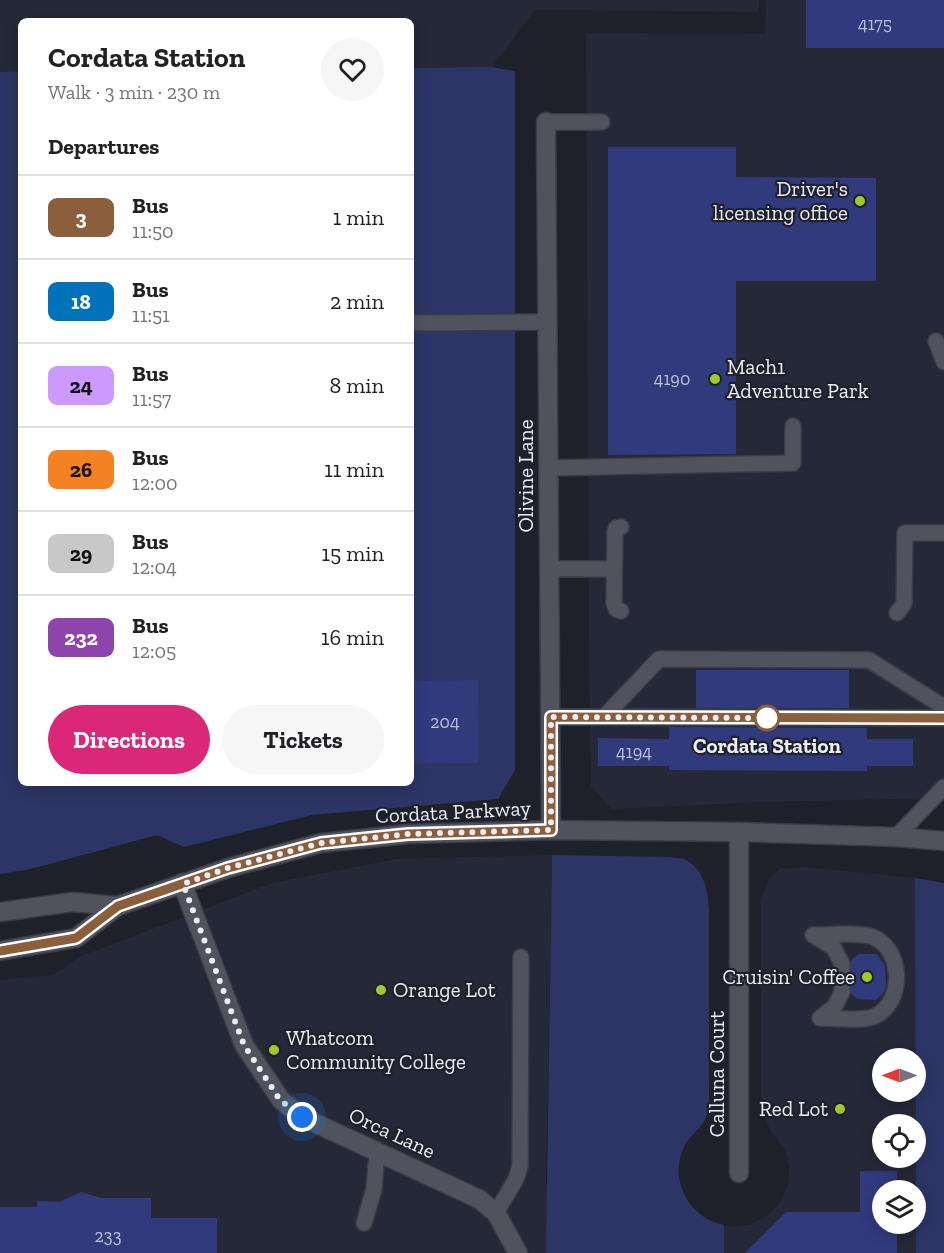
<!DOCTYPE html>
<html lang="en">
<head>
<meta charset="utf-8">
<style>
	:root { --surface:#fff; --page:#f6f6f6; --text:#202124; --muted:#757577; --line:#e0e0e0; --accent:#db2777 }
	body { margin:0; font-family:"Zilla Slab",serif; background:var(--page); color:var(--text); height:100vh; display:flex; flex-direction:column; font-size:22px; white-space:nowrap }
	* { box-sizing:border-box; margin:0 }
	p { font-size:20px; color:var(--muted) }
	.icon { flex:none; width:33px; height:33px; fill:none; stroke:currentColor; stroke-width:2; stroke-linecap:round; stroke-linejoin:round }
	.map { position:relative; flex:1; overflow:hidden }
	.details { position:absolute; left:18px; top:18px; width:396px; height:768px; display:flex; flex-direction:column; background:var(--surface); border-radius:9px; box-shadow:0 3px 15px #0003 }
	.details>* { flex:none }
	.badge { padding:0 12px; border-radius:9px; font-size:21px; line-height:39px }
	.needle { width:39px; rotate:270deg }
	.fabs { position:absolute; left:872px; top:1048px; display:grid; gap:12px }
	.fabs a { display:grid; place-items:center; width:54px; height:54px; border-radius:50%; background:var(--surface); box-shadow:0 3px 15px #0003; font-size:30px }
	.you { position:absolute; width:30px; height:30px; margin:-15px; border:4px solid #fff; border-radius:50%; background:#1a73e8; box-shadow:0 0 0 9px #1a73e833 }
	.map>.badge { position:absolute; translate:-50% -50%; box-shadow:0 0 0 3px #fff }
	h2 { padding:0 30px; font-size:22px; line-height:54px }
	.round { display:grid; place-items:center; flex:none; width:63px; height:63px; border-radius:32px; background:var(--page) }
	.summary { display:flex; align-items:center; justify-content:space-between; height:102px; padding:0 30px }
	h1 { font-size:28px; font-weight:700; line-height:45px }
	.primary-button { display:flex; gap:12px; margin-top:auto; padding:12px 30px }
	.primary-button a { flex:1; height:69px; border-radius:36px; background:var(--accent); color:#fff; font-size:24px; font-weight:700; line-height:69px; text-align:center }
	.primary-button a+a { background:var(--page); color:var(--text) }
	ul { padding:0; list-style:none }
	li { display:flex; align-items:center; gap:18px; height:84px; padding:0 30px; border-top:2px solid var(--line) }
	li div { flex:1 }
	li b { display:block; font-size:22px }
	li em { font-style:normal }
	li .badge { min-width:66px; font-weight:700; text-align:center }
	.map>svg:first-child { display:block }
</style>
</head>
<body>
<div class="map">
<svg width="944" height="1253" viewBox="0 0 944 1253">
	<rect width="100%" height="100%" fill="#1e202a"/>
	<!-- built -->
	<g fill="#252837" fill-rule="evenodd">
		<path d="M0,0H759V12L535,10L492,67L411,68V21H21V71L0,72Z"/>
		<path d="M766,0H944V798L763,802L611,809L591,786L589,666L586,33L765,34Z"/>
		<path d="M552,855L546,1185L680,1184L687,1201L699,1214L715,1224L733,1227L752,1224L768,1215L781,1201L788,1184L789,1166L785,1148L771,1132L761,1110V899L769,878L779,869L804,867L915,878L916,1253H0V980L53,975L79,957L272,883L397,859ZM882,1059H915V1092H882ZM882,1125H915V1158H882ZM882,1191H915V1224H882Z"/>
	</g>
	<!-- green -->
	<g fill="#2d3566">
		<path d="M492,67L515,71V770L498,799L312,815L184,847L157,835L31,869L0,874V72L21,71V783H411V68Z"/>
		<path d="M552,855L669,857C675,858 684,858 688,861C705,872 708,892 709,910V1110C707,1114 706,1119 703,1123C697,1132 687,1138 683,1149C669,1181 690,1219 724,1225V1253H546Z"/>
		<path d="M915,878L944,883V1253H916Z"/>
	</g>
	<!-- building -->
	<g fill="#313a7d">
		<rect x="806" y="0" width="138" height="48"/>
		<path d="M608,147H736V177L876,178V281H736V454L608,455Z"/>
		<rect x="696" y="670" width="153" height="38"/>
		<path d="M478,680L479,763L411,764V681Z"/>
		<path d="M669,727L867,728V739H913V766H867V771L669,770V766H598V738L669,739Z"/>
		<path d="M858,954H877L885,966L886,986L884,992L876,1000L857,999L851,993V961Z"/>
		<path d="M860,1171H897V1191H882V1224H897V1253H745L786,1212H860Z"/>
		<path d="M81,1192L101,1198H151V1218H217V1253H0V1207H37V1201L59,1202Z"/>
	</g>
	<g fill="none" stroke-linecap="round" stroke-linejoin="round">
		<!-- service casing -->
		<g stroke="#3a3c44" stroke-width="18">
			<g id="service">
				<path d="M546,122H602"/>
				<path d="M411,323L548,322"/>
				<path d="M936,341L944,362"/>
				<path d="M549,468L793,463V426"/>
				<path d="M621,527L616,528L615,531L614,603L616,609L621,611"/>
				<path d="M550,569H614"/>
				<path d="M897,613L904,604L905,533H944"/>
				<path d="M551,717L944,718"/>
				<path d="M604,717L659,659L869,660L944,707"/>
				<path d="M896,837L944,787"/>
				<path d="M813,935C826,935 862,932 873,937C903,949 905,1002 875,1016C863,1022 834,1018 820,1018"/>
				<path d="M813,935L834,948L842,964V992L835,1006L820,1018"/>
				<path d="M496,1213L516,1179L520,1166L521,957"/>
				<path d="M364,1223L374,1189L377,1152"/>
			</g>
		</g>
		<!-- minor casing -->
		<g stroke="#3a3c44" stroke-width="21">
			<g id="minor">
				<path d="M546,122L551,830"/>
				<path d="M739,832V1173"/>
				<path d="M182,883L244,1045L281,1100L302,1117L479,1199L496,1213L518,1253"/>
			</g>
		</g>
		<!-- tertiary casing -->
		<g stroke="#3a3c44" stroke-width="21">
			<g id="tertiary">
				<path d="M0,912L72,902L118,906"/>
				<path d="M0,951L76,938L118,906L228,868L321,843L408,834L551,830L739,832L896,837L944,841"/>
			</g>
		</g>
		<!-- service -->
		<use href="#service" stroke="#50535e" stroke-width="15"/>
		<!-- minor -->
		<use href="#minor" stroke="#50535e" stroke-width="18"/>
		<!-- tertiary -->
		<use href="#tertiary" stroke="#50535e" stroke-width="18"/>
	</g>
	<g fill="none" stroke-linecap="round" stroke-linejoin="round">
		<!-- line casing -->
		<g stroke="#fff" stroke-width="14">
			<path id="line" d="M0,951L76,938L118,906L228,868L321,843L408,834L551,830V717L944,718"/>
		</g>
		<!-- line -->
		<use href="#line" stroke="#8b5e3c" stroke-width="9"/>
		<!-- walk -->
		<path stroke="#ebedf4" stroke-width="6" stroke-dasharray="0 10.8" d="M302,1117L280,1100L244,1045L183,884L228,868L321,843L408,834L551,830V717L767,718"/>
	</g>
	<!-- markers -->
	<g fill="#a0c92b" stroke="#1e202a" stroke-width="2">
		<circle cx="860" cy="201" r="6"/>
		<circle cx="715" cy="379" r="6"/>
		<circle cx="867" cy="977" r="6"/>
		<circle cx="381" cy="990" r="6"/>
		<circle cx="274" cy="1050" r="6"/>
		<circle cx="840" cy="1109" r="6"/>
	</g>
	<circle fill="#fff" stroke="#8b5e3c" stroke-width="3" cx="767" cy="718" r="12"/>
	<g text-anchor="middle" stroke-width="4.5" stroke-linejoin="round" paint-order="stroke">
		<!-- number labels -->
		<g font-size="18" fill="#bcc0d6">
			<text x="875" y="30">4175</text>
			<text x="672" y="385">4190</text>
			<text x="445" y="728">204</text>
			<text x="634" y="758">4194</text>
			<text x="108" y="1242">233</text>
		</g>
		<!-- poi labels -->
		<g font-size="21" fill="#ebedf4" stroke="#1e202a" text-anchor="end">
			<text x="848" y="196">Driver's<tspan x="848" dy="24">licensing office</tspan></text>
			<text x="727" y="374" text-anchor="start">Mach1<tspan x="727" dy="24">Adventure Park</tspan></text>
			<text x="855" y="984">Cruisin' Coffee</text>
			<text x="393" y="997" text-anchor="start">Orange Lot</text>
			<text x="286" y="1045" text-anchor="start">Whatcom<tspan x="286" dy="24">Community College</tspan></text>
			<text x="828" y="1116">Red Lot</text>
		</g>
		<!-- street labels -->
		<g font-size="21" fill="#ebedf4" stroke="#1e202a">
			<text transform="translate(526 476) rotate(-90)" y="7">Olivine Lane</text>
			<text transform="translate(453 812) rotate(-3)" y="7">Cordata Parkway</text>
			<text transform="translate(717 1074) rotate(-90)" y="7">Calluna Court</text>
			<text transform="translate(392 1133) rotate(25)" y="7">Orca Lane</text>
		</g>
		<!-- stop labels -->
		<g font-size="21" font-weight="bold" fill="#ebedf4" stroke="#1e202a">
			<text x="767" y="753">Cordata Station</text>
		</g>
	</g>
</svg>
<div class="fabs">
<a><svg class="needle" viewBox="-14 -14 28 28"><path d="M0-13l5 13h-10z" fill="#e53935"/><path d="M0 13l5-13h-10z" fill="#757577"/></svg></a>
<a><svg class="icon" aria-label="locate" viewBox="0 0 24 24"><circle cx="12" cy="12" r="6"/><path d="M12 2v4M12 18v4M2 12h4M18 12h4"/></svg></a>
<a><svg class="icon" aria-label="layers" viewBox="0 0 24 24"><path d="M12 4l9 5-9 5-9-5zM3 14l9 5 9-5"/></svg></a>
</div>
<div class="you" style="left:302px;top:1117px"></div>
<section class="details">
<div class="summary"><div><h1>Cordata Station</h1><p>Walk · 3 min · 230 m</p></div><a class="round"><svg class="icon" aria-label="heart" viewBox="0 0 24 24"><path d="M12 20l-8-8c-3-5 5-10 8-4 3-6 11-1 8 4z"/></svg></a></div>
<h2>Departures</h2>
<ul>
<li><span class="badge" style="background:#8b5e3c;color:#fff">3</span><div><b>Bus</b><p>11:50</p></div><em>1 min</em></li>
<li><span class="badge" style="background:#0072bc;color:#fff">18</span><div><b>Bus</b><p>11:51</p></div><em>2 min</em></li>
<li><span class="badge" style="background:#c9f;color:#111">24</span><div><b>Bus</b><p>11:57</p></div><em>8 min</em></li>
<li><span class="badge" style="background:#f58220;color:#111">26</span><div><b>Bus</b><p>12:00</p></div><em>11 min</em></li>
<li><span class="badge" style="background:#c8c8c8;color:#111">29</span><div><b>Bus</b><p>12:04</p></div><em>15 min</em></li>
<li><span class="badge" style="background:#8e44ad;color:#fff">232</span><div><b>Bus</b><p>12:05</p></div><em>16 min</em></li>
</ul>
<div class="primary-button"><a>Directions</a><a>Tickets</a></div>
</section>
</div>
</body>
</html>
